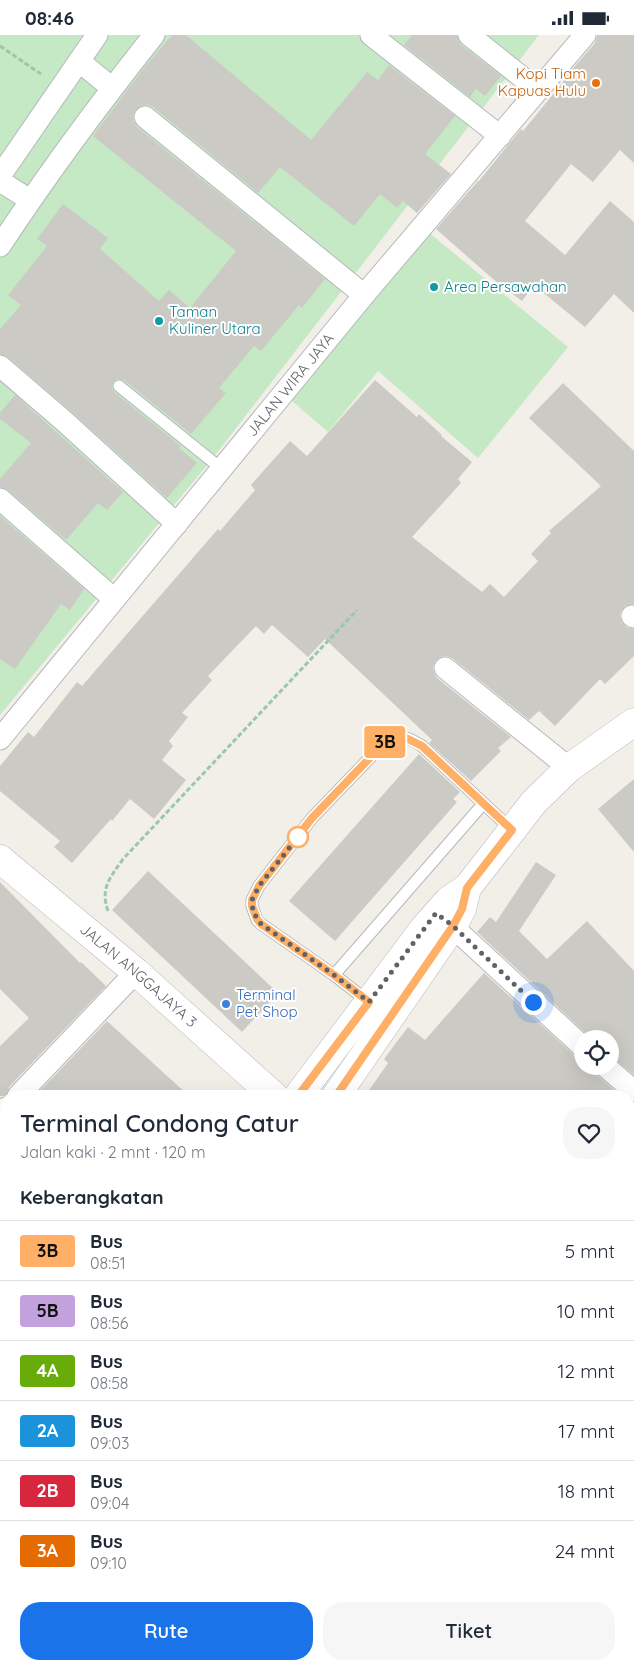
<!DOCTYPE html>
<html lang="id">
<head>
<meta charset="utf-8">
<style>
	:root { --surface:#fff; --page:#f6f6f7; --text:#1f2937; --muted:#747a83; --line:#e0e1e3; --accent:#1a73e8 }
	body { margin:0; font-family:Quicksand,sans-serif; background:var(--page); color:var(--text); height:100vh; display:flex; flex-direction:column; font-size:19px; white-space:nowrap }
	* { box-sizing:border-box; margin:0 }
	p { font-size:16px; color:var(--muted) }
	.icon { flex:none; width:28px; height:28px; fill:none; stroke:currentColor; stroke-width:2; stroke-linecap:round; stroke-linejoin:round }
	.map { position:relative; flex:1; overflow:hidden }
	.side { position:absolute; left:0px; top:1055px; width:635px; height:580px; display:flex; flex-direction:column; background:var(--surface); border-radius:20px 20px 0 0; box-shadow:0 5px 20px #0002 }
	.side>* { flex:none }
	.badge { padding:0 10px; border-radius:4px; font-size:18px; line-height:32px }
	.fabs { position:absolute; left:574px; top:995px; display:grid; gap:10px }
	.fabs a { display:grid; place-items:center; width:45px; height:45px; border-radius:50%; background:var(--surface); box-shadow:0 5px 20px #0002; font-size:25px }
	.you { position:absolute; width:25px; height:25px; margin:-12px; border:4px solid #fff; border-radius:50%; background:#1a73e8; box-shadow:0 0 0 8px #1a73e833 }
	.map>.badge { position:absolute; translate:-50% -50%; box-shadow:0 0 0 2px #fff }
	h2 { padding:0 20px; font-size:19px; line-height:45px }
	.round { display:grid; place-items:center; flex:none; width:52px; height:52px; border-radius:20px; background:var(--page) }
	.summary { display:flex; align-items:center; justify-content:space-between; height:85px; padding:0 20px }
	h1 { font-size:24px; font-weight:600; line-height:38px }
	.action { display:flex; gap:10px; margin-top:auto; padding:10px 20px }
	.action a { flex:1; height:58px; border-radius:20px; background:var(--accent); color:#fff; font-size:20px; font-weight:600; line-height:58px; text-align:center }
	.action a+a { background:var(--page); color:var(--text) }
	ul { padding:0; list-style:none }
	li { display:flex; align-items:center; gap:15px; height:60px; padding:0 20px; border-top:1px solid var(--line) }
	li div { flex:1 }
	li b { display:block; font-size:19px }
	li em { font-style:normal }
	li .badge { min-width:55px; font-weight:700; text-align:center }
	.status { display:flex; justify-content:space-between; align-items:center; height:35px; padding:0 25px; background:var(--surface); direction:ltr }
	.status svg { height:14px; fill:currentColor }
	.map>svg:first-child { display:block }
</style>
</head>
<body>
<div class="status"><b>08:46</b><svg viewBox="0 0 49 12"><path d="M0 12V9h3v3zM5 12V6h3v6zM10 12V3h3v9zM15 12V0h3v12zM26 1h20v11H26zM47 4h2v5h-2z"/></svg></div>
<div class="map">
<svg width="634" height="1635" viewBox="0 0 634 1635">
	<rect width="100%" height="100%" fill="#f1efe8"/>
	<!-- green -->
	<g fill="#c5e8c5">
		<path d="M0,0H89L0,135Z"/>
		<path d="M95,0H539L213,423L0,680V150Z"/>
		<path d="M422,192L568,312L478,423L378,336L328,397L285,360Z"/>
	</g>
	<!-- building -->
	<g fill="#cccac5">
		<path d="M172,0H186L311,105L367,37L378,45L389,30L455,81L425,119L451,139L417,178L403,166L397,173L380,159L354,191L280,132L258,158L153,72L147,70H141L135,75L133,80V86L137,92L325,244L302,273L299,270L261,316L254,311L219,353L226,358L191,399L124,345L117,344L113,347L112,353L114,357L181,411L179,413L197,428L167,463L72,377L8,322L0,319V294L21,270L8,260L47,211L37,204L63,169L108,203L100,214L159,266L169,255L190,273L236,216L93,101L144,33Z"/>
		<path d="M412,0H457L458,5L461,10L501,41L485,61L476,54L470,62L404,10Z"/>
		<path d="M597,0H634V128L620,115L593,147L571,129L525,186L565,220L610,166L634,187V278L614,259L585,292L534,250L522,266L493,244L436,194L478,146H479L521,94L523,96L564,46L563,45L595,8Z"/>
		<path d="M375,345L417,382L419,379L442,400L441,401L472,427L458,444L461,448L412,502L482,557L490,549L504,562L538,526L531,519L551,498L549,496L601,451L529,383L563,348L634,416V569L625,571L621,576L620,581L622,588L626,592L634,594V621L605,649L600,644L555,691L539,676L529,685L452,623L446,621L440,622L436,625L433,632L434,638L437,643L511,702L498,713L501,716L471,746L429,708L432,705L325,604L308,622L272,590L264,599L256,591L208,641L212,645L182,678L188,682L169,706L173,711L162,725L186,745L154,784L130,764L112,786L111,784L72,828L54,812L60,806L0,756V731L28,697L34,702L77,647L82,651L218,494L220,496L255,455L251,450L290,406L307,421Z"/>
		<path d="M15,360L123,457L107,475L98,468L66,505L8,455L0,452V444L31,408L0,384V378Z"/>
		<path d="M0,481L84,554L70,575L61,569L15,634L0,624Z"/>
		<path d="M419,719L460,757L453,764L457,767L335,906L289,866Z"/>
		<path d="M634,744V817L598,774Z"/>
		<path d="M536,827L556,840L519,896L547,924L587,886L634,936V1040L610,1020V1004H592L477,897L490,882L496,887Z"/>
		<path d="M148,836L278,958L242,997L112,875Z"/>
		<path d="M0,847L80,928L81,927L106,951L9,1052L6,1061H0V1011L29,983L0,954Z"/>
		<path d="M484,938L574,1020L582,1023V1031H593L597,1040L621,1061H365L388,1028L384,1024L408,992L425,1005Z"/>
		<path d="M107,986L189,1061H35Z"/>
	</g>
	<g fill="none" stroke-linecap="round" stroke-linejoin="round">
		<!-- lane casing -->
		<g stroke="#b5b8bc" stroke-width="13">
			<g id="lane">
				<path d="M119,351L223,435"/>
				<path d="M334,940L483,769"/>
				<path d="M369,967L334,940L261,889L257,885L252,871V865L259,851L312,783L388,704C402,700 410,703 422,711L512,795"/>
				<path d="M629,1622L634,1627"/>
			</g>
		</g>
		<!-- street casing -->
		<g stroke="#b5b8bc" stroke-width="23">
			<g id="street">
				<path d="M371,0L500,101"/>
				<path d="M469,0L538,55"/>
				<path d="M79,26L112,53"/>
				<path d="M145,82L364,260"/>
				<path d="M0,141L97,0"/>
				<path d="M0,146L30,165"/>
				<path d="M0,211C48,138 100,68 154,0"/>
				<path d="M0,331L64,386L177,489"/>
				<path d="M0,464L114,564"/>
				<path d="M632,581L634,582"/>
				<path d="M445,633L569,733"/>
				<path id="s1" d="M0,704L364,260L585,0"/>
				<path d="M441,881L582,1011"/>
				<path d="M605,1031L634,1056"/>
				<path d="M18,1061L136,937"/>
				<path d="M0,1080L6,1073"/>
				<path d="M0,1161L6,1155"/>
				<path d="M0,1230L6,1236"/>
			</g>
		</g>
		<!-- secondary casing -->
		<g stroke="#b6babf" stroke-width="29">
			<g id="secondary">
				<path id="s2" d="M0,824L136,937L274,1061"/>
				<path d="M298,1061L425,892L449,865L467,853L534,767L569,733L634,687"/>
				<path d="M336,1061L453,891L462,874L467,853"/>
				<path d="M629,1348L634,1346"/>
				<path d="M0,1466L6,1458"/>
			</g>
		</g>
		<!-- highway casing -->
		<g stroke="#f9ab00" stroke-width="29">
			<g id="highway">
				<path d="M0,1431L6,1428"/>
				<path d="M0,1520L6,1522"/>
				<path d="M0,1562L6,1564"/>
				<path d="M0,1611H6"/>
				<path d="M196,1629L214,1635"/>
				<path d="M312,1629L330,1635"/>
			</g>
		</g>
		<!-- path -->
		<g stroke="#9cc7a9" stroke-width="3" stroke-dasharray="5 2.5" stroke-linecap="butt">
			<path d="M0,11L41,39"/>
			<path d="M108,876C100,853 110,843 123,824L357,575"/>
			<path d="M629,1544L634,1548"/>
		</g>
		<!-- lane -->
		<use href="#lane" stroke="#fff" stroke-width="11"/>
		<!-- street -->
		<use href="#street" stroke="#fff" stroke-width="21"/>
		<!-- secondary -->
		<use href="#secondary" stroke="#fff" stroke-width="28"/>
		<!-- highway -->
		<use href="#highway" stroke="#fde293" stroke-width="28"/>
	</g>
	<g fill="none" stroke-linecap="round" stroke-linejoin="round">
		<!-- line casing -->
		<g stroke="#fff" stroke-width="11">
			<path id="line" d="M298,1061L369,967L334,940L261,889L257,884L252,871V865L259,851L312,783L388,704L404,702L422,711L512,795L467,853L462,874L453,891L336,1061"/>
		</g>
		<!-- line -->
		<use href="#line" stroke="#ffaf66" stroke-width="8"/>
		<!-- walk -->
		<path stroke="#5f6368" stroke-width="5" stroke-dasharray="0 9" d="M298,802L302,797L259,851L252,865L253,877L261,889L334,940L369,967L436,878L453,891L533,967"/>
	</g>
	<!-- markers -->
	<circle fill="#e8710a" stroke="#fff" stroke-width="2" cx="596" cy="48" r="5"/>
	<g fill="#0f9aa8" stroke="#fff" stroke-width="2">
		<circle cx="434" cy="252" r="5"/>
		<circle cx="159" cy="286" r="5"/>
	</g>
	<circle fill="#fff" stroke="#ffaf66" stroke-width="2.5" cx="298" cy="802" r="10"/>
	<circle fill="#3f7fe0" stroke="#fff" stroke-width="2" cx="226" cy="969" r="5"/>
	<g text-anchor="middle" stroke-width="4" stroke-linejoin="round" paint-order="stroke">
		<!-- food labels -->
		<g font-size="15" fill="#c56008" stroke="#fff" text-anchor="end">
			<text x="586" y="44">Kopi Tiam<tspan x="586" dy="17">Kapuas Hulu</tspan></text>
		</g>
		<!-- culture labels -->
		<g font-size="15" fill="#0d838f" stroke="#fff" text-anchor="start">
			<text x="444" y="257">Area Persawahan</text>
			<text x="169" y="282">Taman<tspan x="169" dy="17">Kuliner Utara</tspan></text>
		</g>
		<!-- street labels -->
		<g font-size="15" fill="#5f6368" stroke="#fff">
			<text dy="5" stroke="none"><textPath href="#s1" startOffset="458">JALAN WIRA JAYA</textPath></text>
			<text dy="5" stroke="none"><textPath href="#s2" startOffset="181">JALAN ANGGAJAYA 3</textPath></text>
		</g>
		<!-- shop labels -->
		<g font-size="15" fill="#366cbe" stroke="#fff" text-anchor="start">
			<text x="236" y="965">Terminal<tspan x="236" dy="17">Pet Shop</tspan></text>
		</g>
	</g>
</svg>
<div class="fabs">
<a><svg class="icon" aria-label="locate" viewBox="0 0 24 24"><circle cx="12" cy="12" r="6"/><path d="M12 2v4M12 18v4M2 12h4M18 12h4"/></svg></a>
</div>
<div class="you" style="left:533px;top:967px"></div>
<b class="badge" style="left:385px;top:707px;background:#ffaf66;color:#111">3B</b>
<section class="side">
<div class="summary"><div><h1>Terminal Condong Catur</h1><p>Jalan kaki · 2 mnt · 120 m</p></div><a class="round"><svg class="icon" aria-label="heart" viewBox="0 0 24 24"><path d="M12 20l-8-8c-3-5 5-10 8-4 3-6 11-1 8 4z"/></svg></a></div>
<h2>Keberangkatan</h2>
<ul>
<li><span class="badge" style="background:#ffaf66;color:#111">3B</span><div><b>Bus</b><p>08:51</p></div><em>5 mnt</em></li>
<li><span class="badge" style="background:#c3a1dd;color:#111">5B</span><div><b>Bus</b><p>08:56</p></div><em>10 mnt</em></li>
<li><span class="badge" style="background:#67ac08;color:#fff">4A</span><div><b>Bus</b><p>08:58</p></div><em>12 mnt</em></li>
<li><span class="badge" style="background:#1a93db;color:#fff">2A</span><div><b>Bus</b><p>09:03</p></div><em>17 mnt</em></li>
<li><span class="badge" style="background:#d7263d;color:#fff">2B</span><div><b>Bus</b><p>09:04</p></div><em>18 mnt</em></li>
<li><span class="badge" style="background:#e56a00;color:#fff">3A</span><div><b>Bus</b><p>09:10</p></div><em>24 mnt</em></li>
</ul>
<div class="action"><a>Rute</a><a>Tiket</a></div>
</section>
</div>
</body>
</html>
